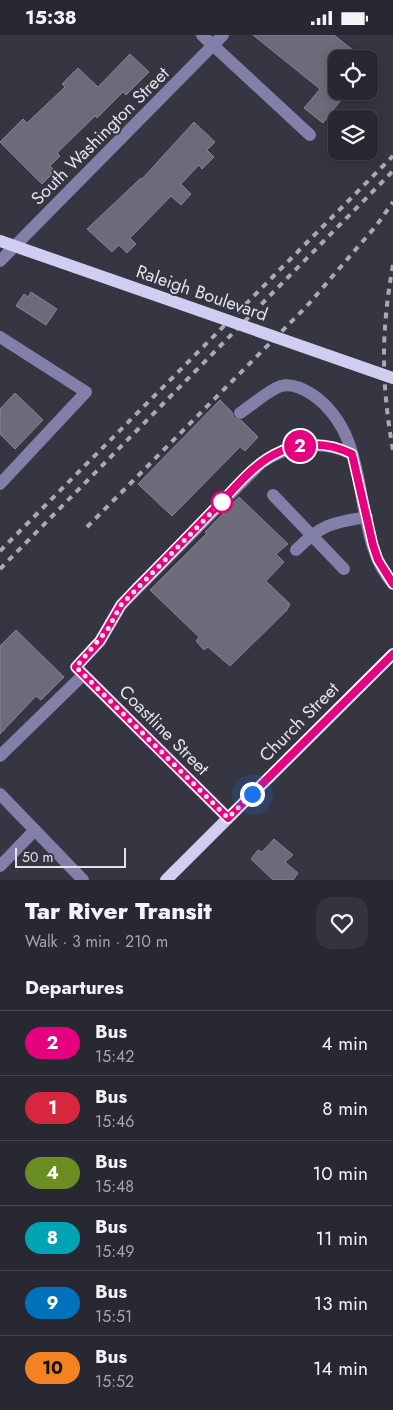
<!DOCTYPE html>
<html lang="en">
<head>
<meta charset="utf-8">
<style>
	:root { --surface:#282832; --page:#34343e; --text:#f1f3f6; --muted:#a5a6ac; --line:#44444d }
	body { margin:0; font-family:Jost,sans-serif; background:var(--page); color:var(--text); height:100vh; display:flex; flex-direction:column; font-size:19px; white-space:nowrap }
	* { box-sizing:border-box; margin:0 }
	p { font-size:16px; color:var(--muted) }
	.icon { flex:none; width:28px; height:28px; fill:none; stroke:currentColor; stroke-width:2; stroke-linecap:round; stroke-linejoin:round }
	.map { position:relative; height:845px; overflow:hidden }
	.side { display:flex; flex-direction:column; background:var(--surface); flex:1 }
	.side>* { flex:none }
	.badge { padding:0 10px; border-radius:16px; font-size:18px; line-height:32px }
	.controls { position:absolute; left:328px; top:15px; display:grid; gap:10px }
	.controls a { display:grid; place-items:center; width:50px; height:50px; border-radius:10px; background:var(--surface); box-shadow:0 2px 12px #0003,0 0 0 1px var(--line); font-size:25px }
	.scale { position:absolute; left:15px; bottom:12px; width:111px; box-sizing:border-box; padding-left:5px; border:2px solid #e2e2eb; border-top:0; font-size:14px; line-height:18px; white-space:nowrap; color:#e2e2eb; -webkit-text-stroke:4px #363542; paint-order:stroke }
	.you { position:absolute; width:25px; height:25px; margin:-12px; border:4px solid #fff; border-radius:50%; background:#1a73e8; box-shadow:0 0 0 8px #1a73e833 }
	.map>.badge { position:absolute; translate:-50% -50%; box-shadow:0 0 0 2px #fff }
	h2 { padding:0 25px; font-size:19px; line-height:45px }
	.round { display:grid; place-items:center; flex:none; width:52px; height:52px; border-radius:15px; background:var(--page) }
	.headline { display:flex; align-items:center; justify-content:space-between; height:85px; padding:0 25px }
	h1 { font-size:24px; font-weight:800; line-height:38px }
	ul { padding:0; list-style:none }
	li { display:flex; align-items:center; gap:15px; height:65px; padding:0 25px; border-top:1px solid var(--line) }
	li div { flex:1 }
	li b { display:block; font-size:19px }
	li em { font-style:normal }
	li .badge { min-width:55px; font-weight:700; text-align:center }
	.status { display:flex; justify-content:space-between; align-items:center; height:35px; padding:0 25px; background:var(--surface); direction:ltr }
	.status svg { height:14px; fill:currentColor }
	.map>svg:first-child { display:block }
</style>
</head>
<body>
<div class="status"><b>15:38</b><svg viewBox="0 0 49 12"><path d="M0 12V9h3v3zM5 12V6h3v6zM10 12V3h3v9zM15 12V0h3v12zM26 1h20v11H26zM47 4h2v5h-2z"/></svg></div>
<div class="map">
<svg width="393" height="845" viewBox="0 0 393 845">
	<rect width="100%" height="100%" fill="#363542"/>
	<!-- building -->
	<g fill="#6c6b7a" stroke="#838392">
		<path d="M253,0H334L364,24H336V56H348L323,88L304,73L320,54Z"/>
		<path d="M130,19L149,37L126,60L123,57L97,83L95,81L57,118L60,121L50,131L55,136L42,149L0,107L23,84L27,88L65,52L62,49L78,33L98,52Z"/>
		<path d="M194,87L215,107L207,115L214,122L202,134L199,130L181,149L191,159L181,170L171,161L130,203L136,209L127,218L119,210L112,217L87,194L141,143L142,144Z"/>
		<path d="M31,257L57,274L46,290L16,271L24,259L28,262Z"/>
		<path d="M15,358L43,385L15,414L0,399V374Z"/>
		<path d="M220,365L232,377L234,383L242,386L258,402L245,416L240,412L172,481L138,449Z"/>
		<path d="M239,462L288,509L276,519L284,527L266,546L290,569L287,575L230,631L208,612L204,615L196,606L199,602L150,555L207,498L205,497Z"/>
		<path d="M16,595L64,642L41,665L36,661L0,699V611Z"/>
		<path d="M274,804L293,820L285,827L298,838L293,845H273L251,824L258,815L262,817Z"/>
	</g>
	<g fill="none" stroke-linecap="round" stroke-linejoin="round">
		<!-- minor -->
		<g stroke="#827fa9" stroke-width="12">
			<path d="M202,0L310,100"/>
			<path d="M0,226L223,0"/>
			<path d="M0,302L86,357L0,449"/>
			<path d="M240,378C251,371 270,354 281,351C293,348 304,354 313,360C377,405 348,498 393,549"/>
			<path d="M273,460L344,534"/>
			<path d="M296,515C322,489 331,488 367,482"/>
			<path d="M0,721L83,640"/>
			<path d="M0,759L83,845"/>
			<path d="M228,783L76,632L100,606L121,570L261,428C289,409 321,404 352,419"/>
			<path d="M0,831L35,795"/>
		</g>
		<!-- major -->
		<path stroke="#cfcdf0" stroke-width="12" d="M166,845L393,619"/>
		<!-- rail -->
		<g stroke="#aaaab4" stroke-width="4" stroke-dasharray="6 6" stroke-linecap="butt">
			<path d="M393,230C381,296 381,348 393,415"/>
			<path d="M87,492L306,272L376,191L393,167"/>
			<path d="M0,516L393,121"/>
			<path d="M0,534L393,136"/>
		</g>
		<!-- major-bridge -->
		<path stroke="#cfcdf0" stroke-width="12" d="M0,206L393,343"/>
	</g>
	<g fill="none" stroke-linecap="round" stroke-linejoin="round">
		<!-- line casing -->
		<g stroke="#fff" stroke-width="11">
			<path id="line" d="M393,549L378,525L373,510L352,419C328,407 300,406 275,419C253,430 236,452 219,469C191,498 164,526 136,554L121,570L100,606L76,632L228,783L393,619"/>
		</g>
		<!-- line -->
		<use href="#line" stroke="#e6007e" stroke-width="8"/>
		<!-- walk -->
		<path stroke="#e2e2eb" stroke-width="5" stroke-dasharray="0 9" d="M222,467L121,570L108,594L76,632L228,783L252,759"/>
	</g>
	<!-- markers -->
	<circle fill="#fff" stroke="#e6007e" stroke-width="2.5" cx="222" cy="467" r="10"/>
	<g text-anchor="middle" stroke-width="4" stroke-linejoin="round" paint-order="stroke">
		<!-- street labels -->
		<g font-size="18" fill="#e2e2eb" stroke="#363542">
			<text transform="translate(100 101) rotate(-45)" y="6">South Washington Street</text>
			<text transform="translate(202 258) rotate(19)" y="6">Raleigh Boulevard</text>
			<text transform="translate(299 687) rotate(-45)" y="6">Church Street</text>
			<text transform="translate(164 695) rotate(45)" y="6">Coastline Street</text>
		</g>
	</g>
</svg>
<div class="controls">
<a><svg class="icon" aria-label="locate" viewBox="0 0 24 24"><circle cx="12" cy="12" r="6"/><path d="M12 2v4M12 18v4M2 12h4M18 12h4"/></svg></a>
<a><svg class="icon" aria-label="layers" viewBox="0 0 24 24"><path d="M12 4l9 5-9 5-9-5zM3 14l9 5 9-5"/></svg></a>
</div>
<div class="scale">50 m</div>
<div class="you" style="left:252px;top:759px"></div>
<b class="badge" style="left:300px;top:411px;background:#e6007e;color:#fff">2</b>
</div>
<section class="side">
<div class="headline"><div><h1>Tar River Transit</h1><p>Walk · 3 min · 210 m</p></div><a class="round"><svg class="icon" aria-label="heart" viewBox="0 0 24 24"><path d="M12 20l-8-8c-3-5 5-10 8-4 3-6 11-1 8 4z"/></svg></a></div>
<h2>Departures</h2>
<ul>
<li><span class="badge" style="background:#e6007e;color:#fff">2</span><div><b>Bus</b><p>15:42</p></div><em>4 min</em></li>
<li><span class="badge" style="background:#d7263d;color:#fff">1</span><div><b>Bus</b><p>15:46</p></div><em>8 min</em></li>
<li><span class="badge" style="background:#6b8e23;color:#fff">4</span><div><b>Bus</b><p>15:48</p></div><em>10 min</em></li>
<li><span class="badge" style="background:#00a3b4;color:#fff">8</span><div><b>Bus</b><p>15:49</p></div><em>11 min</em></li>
<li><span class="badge" style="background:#0072bc;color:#fff">9</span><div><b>Bus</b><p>15:51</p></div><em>13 min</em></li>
<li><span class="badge" style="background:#f58220;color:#111">10</span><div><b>Bus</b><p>15:52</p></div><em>14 min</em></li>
</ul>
</section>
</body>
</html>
